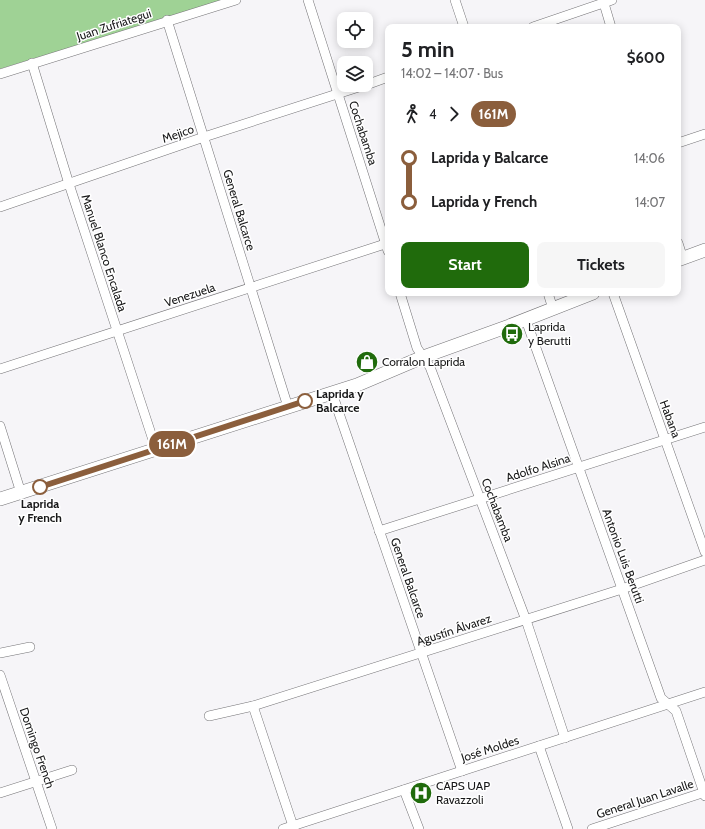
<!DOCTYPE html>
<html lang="en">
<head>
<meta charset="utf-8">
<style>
	:root { --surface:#fff; --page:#f6f6f6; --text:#202124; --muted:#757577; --accent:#206b0c }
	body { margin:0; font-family:Cabin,sans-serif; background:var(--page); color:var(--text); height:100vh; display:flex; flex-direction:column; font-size:15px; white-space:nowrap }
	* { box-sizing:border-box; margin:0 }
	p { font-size:13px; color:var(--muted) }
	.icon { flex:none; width:22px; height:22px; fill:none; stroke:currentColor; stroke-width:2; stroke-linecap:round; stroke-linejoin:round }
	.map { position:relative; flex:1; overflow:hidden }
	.panel { position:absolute; left:385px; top:24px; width:296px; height:272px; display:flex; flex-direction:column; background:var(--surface); border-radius:8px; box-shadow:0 2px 10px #0003 }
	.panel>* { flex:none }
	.badge { padding:0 8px; border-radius:13px; font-size:14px; line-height:26px }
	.fabs { position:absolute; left:337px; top:12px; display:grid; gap:8px }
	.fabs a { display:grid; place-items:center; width:36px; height:36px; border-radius:8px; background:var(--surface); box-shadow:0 2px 10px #0003; font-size:20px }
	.map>.badge { position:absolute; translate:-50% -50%; box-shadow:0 0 0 2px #fff }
	.legs { display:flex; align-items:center; gap:6px; height:44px; padding:0 16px; font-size:13px }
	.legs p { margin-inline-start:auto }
	.head { display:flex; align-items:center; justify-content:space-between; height:68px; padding:0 16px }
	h1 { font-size:22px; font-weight:700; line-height:30px }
	.cta { display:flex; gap:8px; margin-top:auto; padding:8px 16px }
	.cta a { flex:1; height:46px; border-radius:8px; background:var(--accent); color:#fff; font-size:16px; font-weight:700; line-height:46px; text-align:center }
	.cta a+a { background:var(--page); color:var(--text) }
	ul { padding:0 16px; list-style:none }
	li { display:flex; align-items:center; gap:14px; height:44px; font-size:15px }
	li i { display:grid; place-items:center; width:6px; height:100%; margin:0 5px; background:currentColor }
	li i::after { content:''; width:10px; height:10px; margin:-5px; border:3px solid; border-radius:50%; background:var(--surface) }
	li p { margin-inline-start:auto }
	li:first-child i { background:linear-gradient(#0000 50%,currentColor 0) }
	li:last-child i { background:linear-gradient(currentColor 50%,#0000 0) }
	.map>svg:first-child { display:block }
</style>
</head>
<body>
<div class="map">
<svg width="705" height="829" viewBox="0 0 705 829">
	<rect width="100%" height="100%" fill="#f6f5f8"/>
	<!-- green -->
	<path fill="#9fd295" d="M0,0H226L0,69Z"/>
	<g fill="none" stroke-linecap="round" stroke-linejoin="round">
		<!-- minor casing -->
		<g stroke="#757477" stroke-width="10">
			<g id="minor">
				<path d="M308,0L388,251"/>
				<path d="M455,0L464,27"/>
				<path d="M603,0L611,27"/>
				<path d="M167,20L288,407"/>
				<path d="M533,27L612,0"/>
				<path d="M32,63L69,184L156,449"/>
				<path d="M0,74L236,0"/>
				<path d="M366,85L388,77"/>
				<path d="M678,143L705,134"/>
				<path d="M0,207L204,137L365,85"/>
				<path d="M678,243L683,259"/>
				<path d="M400,293L417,348L430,367L526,620L565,738"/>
				<path d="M548,293L553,309"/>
				<path d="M613,293L705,552"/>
				<path d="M526,320L661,698L676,711L705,796"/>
				<path d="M0,369L388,243"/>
				<path d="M332,393L462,771"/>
				<path d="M0,426L21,493"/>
				<path d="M379,531L705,427"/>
				<path d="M0,653L30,647"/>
				<path d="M0,675L52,829"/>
				<path d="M253,706L294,829"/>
				<path d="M209,716L253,706L622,589L705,560"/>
				<path d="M539,746L568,829"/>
				<path d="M404,790L419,829"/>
				<path d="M0,793L72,770"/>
				<path d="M283,829L705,692"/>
				<path d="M592,829L705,792"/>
			</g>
		</g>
		<!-- secondary casing -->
		<g stroke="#757477" stroke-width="14">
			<g id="secondary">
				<path d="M678,260L705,250"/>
				<path d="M0,499L357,385L423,357L509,326L593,293"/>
			</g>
		</g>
		<!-- minor -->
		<use href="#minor" stroke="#fff" stroke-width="9"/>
		<!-- secondary -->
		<use href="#secondary" stroke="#fff" stroke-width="13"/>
	</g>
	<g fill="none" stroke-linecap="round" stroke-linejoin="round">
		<!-- line-1 casing -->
		<g stroke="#fff" stroke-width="9">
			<path id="line-1" d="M40,487L305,401"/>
		</g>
		<!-- line-1 -->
		<use href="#line-1" stroke="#8b5e3c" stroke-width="6"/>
	</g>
	<!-- icons -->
	<defs>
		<g id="bus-disc" transform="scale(1.15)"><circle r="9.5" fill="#206b0c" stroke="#fff"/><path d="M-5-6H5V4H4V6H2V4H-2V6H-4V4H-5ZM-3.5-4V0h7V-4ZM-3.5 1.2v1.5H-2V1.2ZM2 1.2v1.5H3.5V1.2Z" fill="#fff"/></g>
		<g id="shop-disc" transform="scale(1.15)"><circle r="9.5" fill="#206b0c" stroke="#fff"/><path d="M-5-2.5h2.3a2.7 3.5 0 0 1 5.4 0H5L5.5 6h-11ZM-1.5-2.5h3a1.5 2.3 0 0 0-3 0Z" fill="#fff"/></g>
		<g id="hospital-disc" transform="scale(1.15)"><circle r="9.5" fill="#206b0c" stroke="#fff"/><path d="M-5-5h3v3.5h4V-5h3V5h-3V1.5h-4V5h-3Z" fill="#fff"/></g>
	</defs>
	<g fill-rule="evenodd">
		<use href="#bus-disc" x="512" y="334"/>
		<use href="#shop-disc" x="367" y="362"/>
		<use href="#hospital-disc" x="421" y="793"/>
	</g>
	<!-- markers -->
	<g fill="#fff" stroke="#8b5e3c" stroke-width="2">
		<circle cx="305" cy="401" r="7"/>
		<circle cx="40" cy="487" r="7"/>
	</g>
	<g text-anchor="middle" stroke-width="3" stroke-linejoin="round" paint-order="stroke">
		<!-- street labels -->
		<g font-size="12" fill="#181819" stroke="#fff">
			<text transform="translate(114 25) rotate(-18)" y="4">Juan Zufriategui</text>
			<text transform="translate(363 133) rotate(72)" y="4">Cochabamba</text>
			<text transform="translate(178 134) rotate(-19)" y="4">Mejico</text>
			<text transform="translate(239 210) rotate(73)" y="4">General Balcarce</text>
			<text transform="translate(104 253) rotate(72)" y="4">Manuel Blanco Encalada</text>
			<text transform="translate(190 295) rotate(-18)" y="4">Venezuela</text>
			<text transform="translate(670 419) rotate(70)" y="4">Habana</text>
			<text transform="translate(538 468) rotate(-18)" y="4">Adolfo Alsina</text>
			<text transform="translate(497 510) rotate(69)" y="4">Cochabamba</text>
			<text transform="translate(623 556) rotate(70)" y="4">Antonio Luis Berutti</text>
			<text transform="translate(408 578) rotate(71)" y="4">General Balcarce</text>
			<text transform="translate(454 630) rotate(-18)" y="4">Agustín Álvarez</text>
			<text transform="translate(37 748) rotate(71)" y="4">Domingo French</text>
			<text transform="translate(490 749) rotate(-18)" y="4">José Moldes</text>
			<text transform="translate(645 799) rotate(-18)" y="4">General Juan Lavalle</text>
		</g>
		<!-- poi labels -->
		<g font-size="12" fill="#181819" stroke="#fff" text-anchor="start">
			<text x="528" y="331">Laprida<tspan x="528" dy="14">y Berutti</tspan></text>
			<text x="382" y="366">Corralon Laprida</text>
			<text x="436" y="790">CAPS UAP<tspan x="436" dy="14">Ravazzoli</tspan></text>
		</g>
		<!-- stop labels -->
		<g font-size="12" font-weight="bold" fill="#181819" stroke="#fff" text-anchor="start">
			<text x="316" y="398">Laprida y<tspan x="316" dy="14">Balcarce</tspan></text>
			<text x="40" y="508" text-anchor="middle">Laprida<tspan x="40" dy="14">y French</tspan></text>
		</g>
	</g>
</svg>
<div class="fabs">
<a><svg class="icon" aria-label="locate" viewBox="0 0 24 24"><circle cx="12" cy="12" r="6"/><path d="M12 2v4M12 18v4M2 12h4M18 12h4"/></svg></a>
<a><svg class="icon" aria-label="layers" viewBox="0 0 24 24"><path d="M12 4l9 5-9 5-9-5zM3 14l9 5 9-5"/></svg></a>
</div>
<b class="badge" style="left:172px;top:444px;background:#8b5e3c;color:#fff">161M</b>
<section class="panel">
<div class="head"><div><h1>5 min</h1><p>14:02 – 14:07 · Bus</p></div><b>$600</b></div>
<div class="legs"><svg class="icon" aria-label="walk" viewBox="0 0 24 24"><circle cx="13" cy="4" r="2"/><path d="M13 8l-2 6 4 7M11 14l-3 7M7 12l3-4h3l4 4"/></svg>4<svg class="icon" aria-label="forward" viewBox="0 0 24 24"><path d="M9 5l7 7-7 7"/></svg><b class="badge" style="background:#8b5e3c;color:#fff">161M</b></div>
<ul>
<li><i style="color:#8b5e3c"></i><b>Laprida y Balcarce</b><p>14:06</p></li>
<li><i style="color:#8b5e3c"></i><b>Laprida y French</b><p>14:07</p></li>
</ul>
<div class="cta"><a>Start</a><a>Tickets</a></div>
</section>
</div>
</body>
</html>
